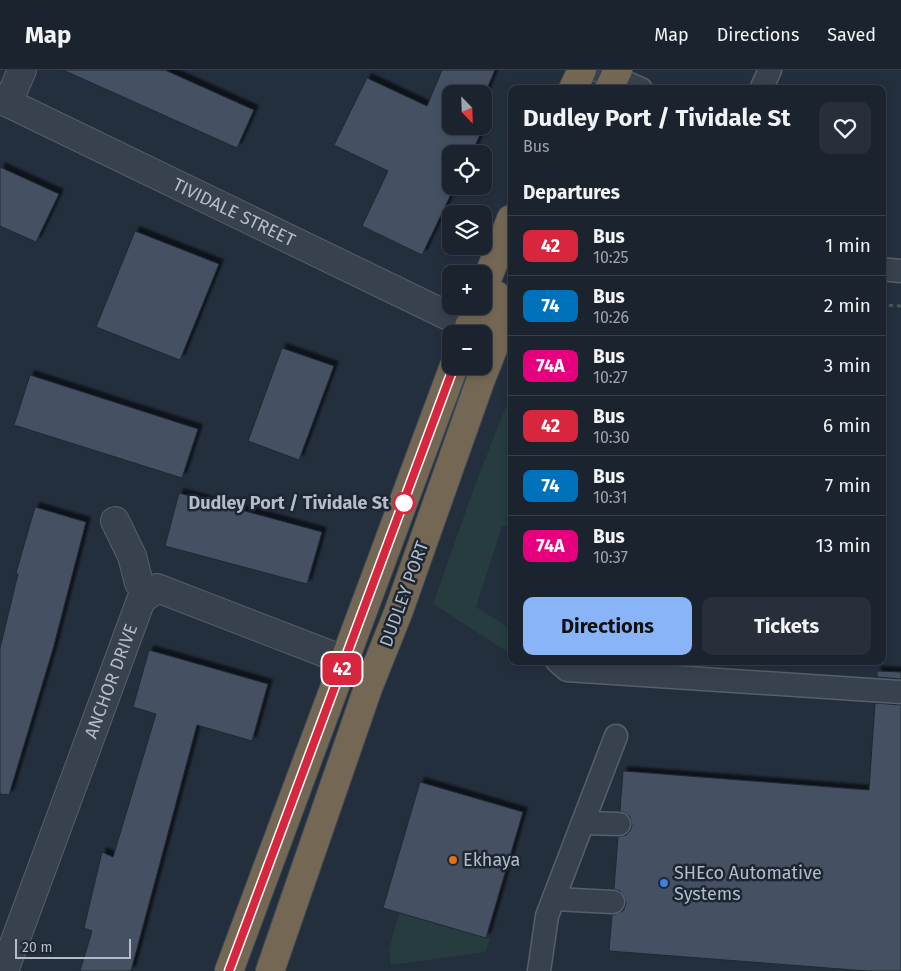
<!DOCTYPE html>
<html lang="en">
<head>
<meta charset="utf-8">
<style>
	:root { --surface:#1b232e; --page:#282f3a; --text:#f1f3f6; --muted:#a0a4aa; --line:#39404a; --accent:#8ab4f8 }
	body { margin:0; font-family:"Fira Sans",sans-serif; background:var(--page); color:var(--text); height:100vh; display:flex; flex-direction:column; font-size:19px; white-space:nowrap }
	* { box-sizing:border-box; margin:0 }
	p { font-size:16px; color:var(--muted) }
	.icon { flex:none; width:28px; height:28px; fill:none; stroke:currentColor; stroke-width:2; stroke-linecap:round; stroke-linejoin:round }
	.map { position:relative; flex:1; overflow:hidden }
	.panel { position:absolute; left:508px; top:15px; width:378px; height:580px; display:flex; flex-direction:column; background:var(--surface); border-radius:10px; box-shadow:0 2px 8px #0003,0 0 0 1px var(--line) }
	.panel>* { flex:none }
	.badge { padding:0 10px; border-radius:8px; font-size:18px; line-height:32px }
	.needle { width:32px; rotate:157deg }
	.controls { position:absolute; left:442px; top:15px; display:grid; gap:10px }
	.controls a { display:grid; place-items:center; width:50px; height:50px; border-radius:10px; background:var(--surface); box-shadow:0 2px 8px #0003,0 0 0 1px var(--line); font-size:25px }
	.scale { position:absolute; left:15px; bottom:12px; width:116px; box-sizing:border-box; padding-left:5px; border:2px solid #b4bcc9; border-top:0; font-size:14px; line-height:18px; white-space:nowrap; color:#b4bcc9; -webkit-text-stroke:4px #1d2633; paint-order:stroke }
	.map>.badge { position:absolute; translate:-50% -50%; box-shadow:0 0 0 2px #fff }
	h2 { padding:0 15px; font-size:19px; line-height:45px }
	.round { display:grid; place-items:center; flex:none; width:52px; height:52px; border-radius:10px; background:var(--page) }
	.overview { display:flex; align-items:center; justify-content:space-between; height:85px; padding:0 15px }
	h1 { font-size:24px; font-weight:700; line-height:38px }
	.button { display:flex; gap:10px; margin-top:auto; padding:10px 15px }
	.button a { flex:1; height:58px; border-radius:10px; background:var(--accent); color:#111; font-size:20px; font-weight:700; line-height:58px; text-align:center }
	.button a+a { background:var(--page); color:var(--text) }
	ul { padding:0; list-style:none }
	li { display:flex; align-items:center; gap:15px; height:60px; padding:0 15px; border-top:1px solid var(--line) }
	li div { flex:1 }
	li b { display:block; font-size:19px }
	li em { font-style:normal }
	li .badge { min-width:55px; font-weight:700; text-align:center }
	header { display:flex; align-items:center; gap:30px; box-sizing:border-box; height:70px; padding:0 25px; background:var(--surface); border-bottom:1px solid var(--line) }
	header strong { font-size:24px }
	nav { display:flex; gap:28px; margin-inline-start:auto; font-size:18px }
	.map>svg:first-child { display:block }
</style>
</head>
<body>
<header>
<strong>Map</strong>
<nav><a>Map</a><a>Directions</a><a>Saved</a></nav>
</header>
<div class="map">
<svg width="901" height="901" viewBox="0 0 901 901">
	<defs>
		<filter id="shadow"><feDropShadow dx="4.5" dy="-4.5" stdDeviation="1" flood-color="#0009"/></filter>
	</defs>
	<rect width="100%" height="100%" fill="#242f3e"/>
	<!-- green -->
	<g fill="#263c3f">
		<path d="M506,336L511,338V457L502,456L476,537L511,559V584L433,534L474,418Z"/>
		<path d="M399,843L490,869L485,882L391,895L389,880Z"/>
	</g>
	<!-- building -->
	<g fill="#455162" stroke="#1f2835" filter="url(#shadow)">
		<path d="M63,0H165L254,40L237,78Z"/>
		<path d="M442,0H495L484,26V24H451V56H471L470,58L481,63L471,84H451V116H455L422,185L362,156L388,101L334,75L367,8L427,36Z"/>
		<path d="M0,97L59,124L36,172L0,156Z"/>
		<path d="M135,161L219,194L180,290L96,257Z"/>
		<path d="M282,278L334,296L299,390L248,371Z"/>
		<path d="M30,305L198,359L182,408L14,355Z"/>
		<path d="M179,423L322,462L307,514L165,476Z"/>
		<path d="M35,437L86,452L53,579L9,725L0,724V578L18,504L16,503Z"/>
		<path d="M149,580L268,614L252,671L197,655L131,901H80L92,861L84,858L102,782L113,787L156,644L133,637Z"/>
		<path d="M877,601L901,602V609L877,607Z"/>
		<path d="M875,633L901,635V901H867L609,881L612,845L619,843L624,840L626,833L624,826L620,821L614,819L618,767L626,765L630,761L632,755L630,747L625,743L620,741L623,701L869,720Z"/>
		<path d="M420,712L523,742L486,868L383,838Z"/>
	</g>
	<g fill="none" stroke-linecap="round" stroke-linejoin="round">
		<!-- lane casing -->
		<g stroke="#565f6c" stroke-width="25">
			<g id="lane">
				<path d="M597,0L641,19"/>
				<path d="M761,19L770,0"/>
				<path d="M881,199L901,201"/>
				<path d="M557,591L567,600L901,622"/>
				<path d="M583,753L619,754"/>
				<path d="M554,829L613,832"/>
				<path d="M539,901L547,846L616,666"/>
			</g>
		</g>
		<!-- street casing -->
		<g stroke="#565f6c" stroke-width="30">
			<g id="street">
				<path id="s1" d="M0,29L469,256"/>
				<path d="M8,33L22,0"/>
				<path d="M115,451L132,486L139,513L149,524"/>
				<path id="s2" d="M4,901L141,530L157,518L346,591"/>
			</g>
		</g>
		<!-- highway casing -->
		<g stroke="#434c59" stroke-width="30">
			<g id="highway">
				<path d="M573,19L582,0"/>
				<path d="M609,19L618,0"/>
				<path d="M484,217L511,149"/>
				<path d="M469,256L484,257L496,225"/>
				<path d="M229,901L454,296"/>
				<path d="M270,901L368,618L398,543L481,309L511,234"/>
			</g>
		</g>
		<!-- path -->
		<path stroke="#44595c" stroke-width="3" stroke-dasharray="4 4" stroke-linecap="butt" d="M881,235L901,236"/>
		<!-- lane -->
		<use href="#lane" stroke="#38414e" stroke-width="22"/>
		<!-- street -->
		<use href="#street" stroke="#38414e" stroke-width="28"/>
		<!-- highway -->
		<use href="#highway" stroke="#746855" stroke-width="28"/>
	</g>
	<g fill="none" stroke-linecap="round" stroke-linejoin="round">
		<!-- line casing -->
		<g stroke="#fff" stroke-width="11">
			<path id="line" d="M229,901L454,296"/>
		</g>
		<!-- line -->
		<use href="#line" stroke="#d7263d" stroke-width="8"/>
	</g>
	<!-- markers -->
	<circle fill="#fff" stroke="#d7263d" stroke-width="2.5" cx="404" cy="433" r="10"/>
	<circle fill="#e8710a" stroke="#1d2633" stroke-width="2" cx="453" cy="790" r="5"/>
	<circle fill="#3f7fe0" stroke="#1d2633" stroke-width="2" cx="664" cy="813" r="5"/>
	<g text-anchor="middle" stroke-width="5" stroke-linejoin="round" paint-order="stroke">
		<!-- street labels -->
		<g font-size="18" fill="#b4bcc9" stroke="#1d2633">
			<text dy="6" stroke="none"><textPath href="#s1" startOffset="260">TIVIDALE STREET</textPath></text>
			<text transform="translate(404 524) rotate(-70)" y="6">DUDLEY PORT</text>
			<text dy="6" stroke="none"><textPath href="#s2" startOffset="309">ANCHOR DRIVE</textPath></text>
		</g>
		<!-- stop labels -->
		<g font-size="18" font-weight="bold" fill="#b4bcc9" stroke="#1d2633" text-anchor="end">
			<text x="389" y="439">Dudley Port / Tividale St</text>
		</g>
		<!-- poi labels -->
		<g font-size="18" fill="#b4bcc9" stroke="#1d2633" text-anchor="start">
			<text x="463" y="796">Ekhaya</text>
			<text x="674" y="809">SHEco Automative<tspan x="674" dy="21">Systems</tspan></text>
		</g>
	</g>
</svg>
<div class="controls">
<a><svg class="needle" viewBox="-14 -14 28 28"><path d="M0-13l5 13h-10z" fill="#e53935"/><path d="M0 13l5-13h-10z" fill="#a0a4aa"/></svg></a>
<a><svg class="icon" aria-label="locate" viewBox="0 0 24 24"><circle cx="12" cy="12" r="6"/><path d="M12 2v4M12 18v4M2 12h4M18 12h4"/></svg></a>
<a><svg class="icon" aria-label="layers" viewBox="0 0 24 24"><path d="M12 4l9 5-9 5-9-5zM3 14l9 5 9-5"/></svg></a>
<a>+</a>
<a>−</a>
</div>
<div class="scale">20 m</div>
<b class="badge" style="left:342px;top:599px;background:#d7263d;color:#fff">42</b>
<section class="panel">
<div class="overview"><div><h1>Dudley Port / Tividale St</h1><p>Bus</p></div><a class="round"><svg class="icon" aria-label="heart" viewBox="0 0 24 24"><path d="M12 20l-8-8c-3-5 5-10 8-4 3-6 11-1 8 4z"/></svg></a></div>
<h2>Departures</h2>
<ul>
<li><span class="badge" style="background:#d7263d;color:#fff">42</span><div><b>Bus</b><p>10:25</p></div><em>1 min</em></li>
<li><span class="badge" style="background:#0072bc;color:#fff">74</span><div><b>Bus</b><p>10:26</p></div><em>2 min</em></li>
<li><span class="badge" style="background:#e6007e;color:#fff">74A</span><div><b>Bus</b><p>10:27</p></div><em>3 min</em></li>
<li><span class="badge" style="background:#d7263d;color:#fff">42</span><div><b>Bus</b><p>10:30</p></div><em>6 min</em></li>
<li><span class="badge" style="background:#0072bc;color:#fff">74</span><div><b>Bus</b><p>10:31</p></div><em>7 min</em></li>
<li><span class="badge" style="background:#e6007e;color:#fff">74A</span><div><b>Bus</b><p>10:37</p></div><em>13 min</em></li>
</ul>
<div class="button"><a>Directions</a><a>Tickets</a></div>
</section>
</div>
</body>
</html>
